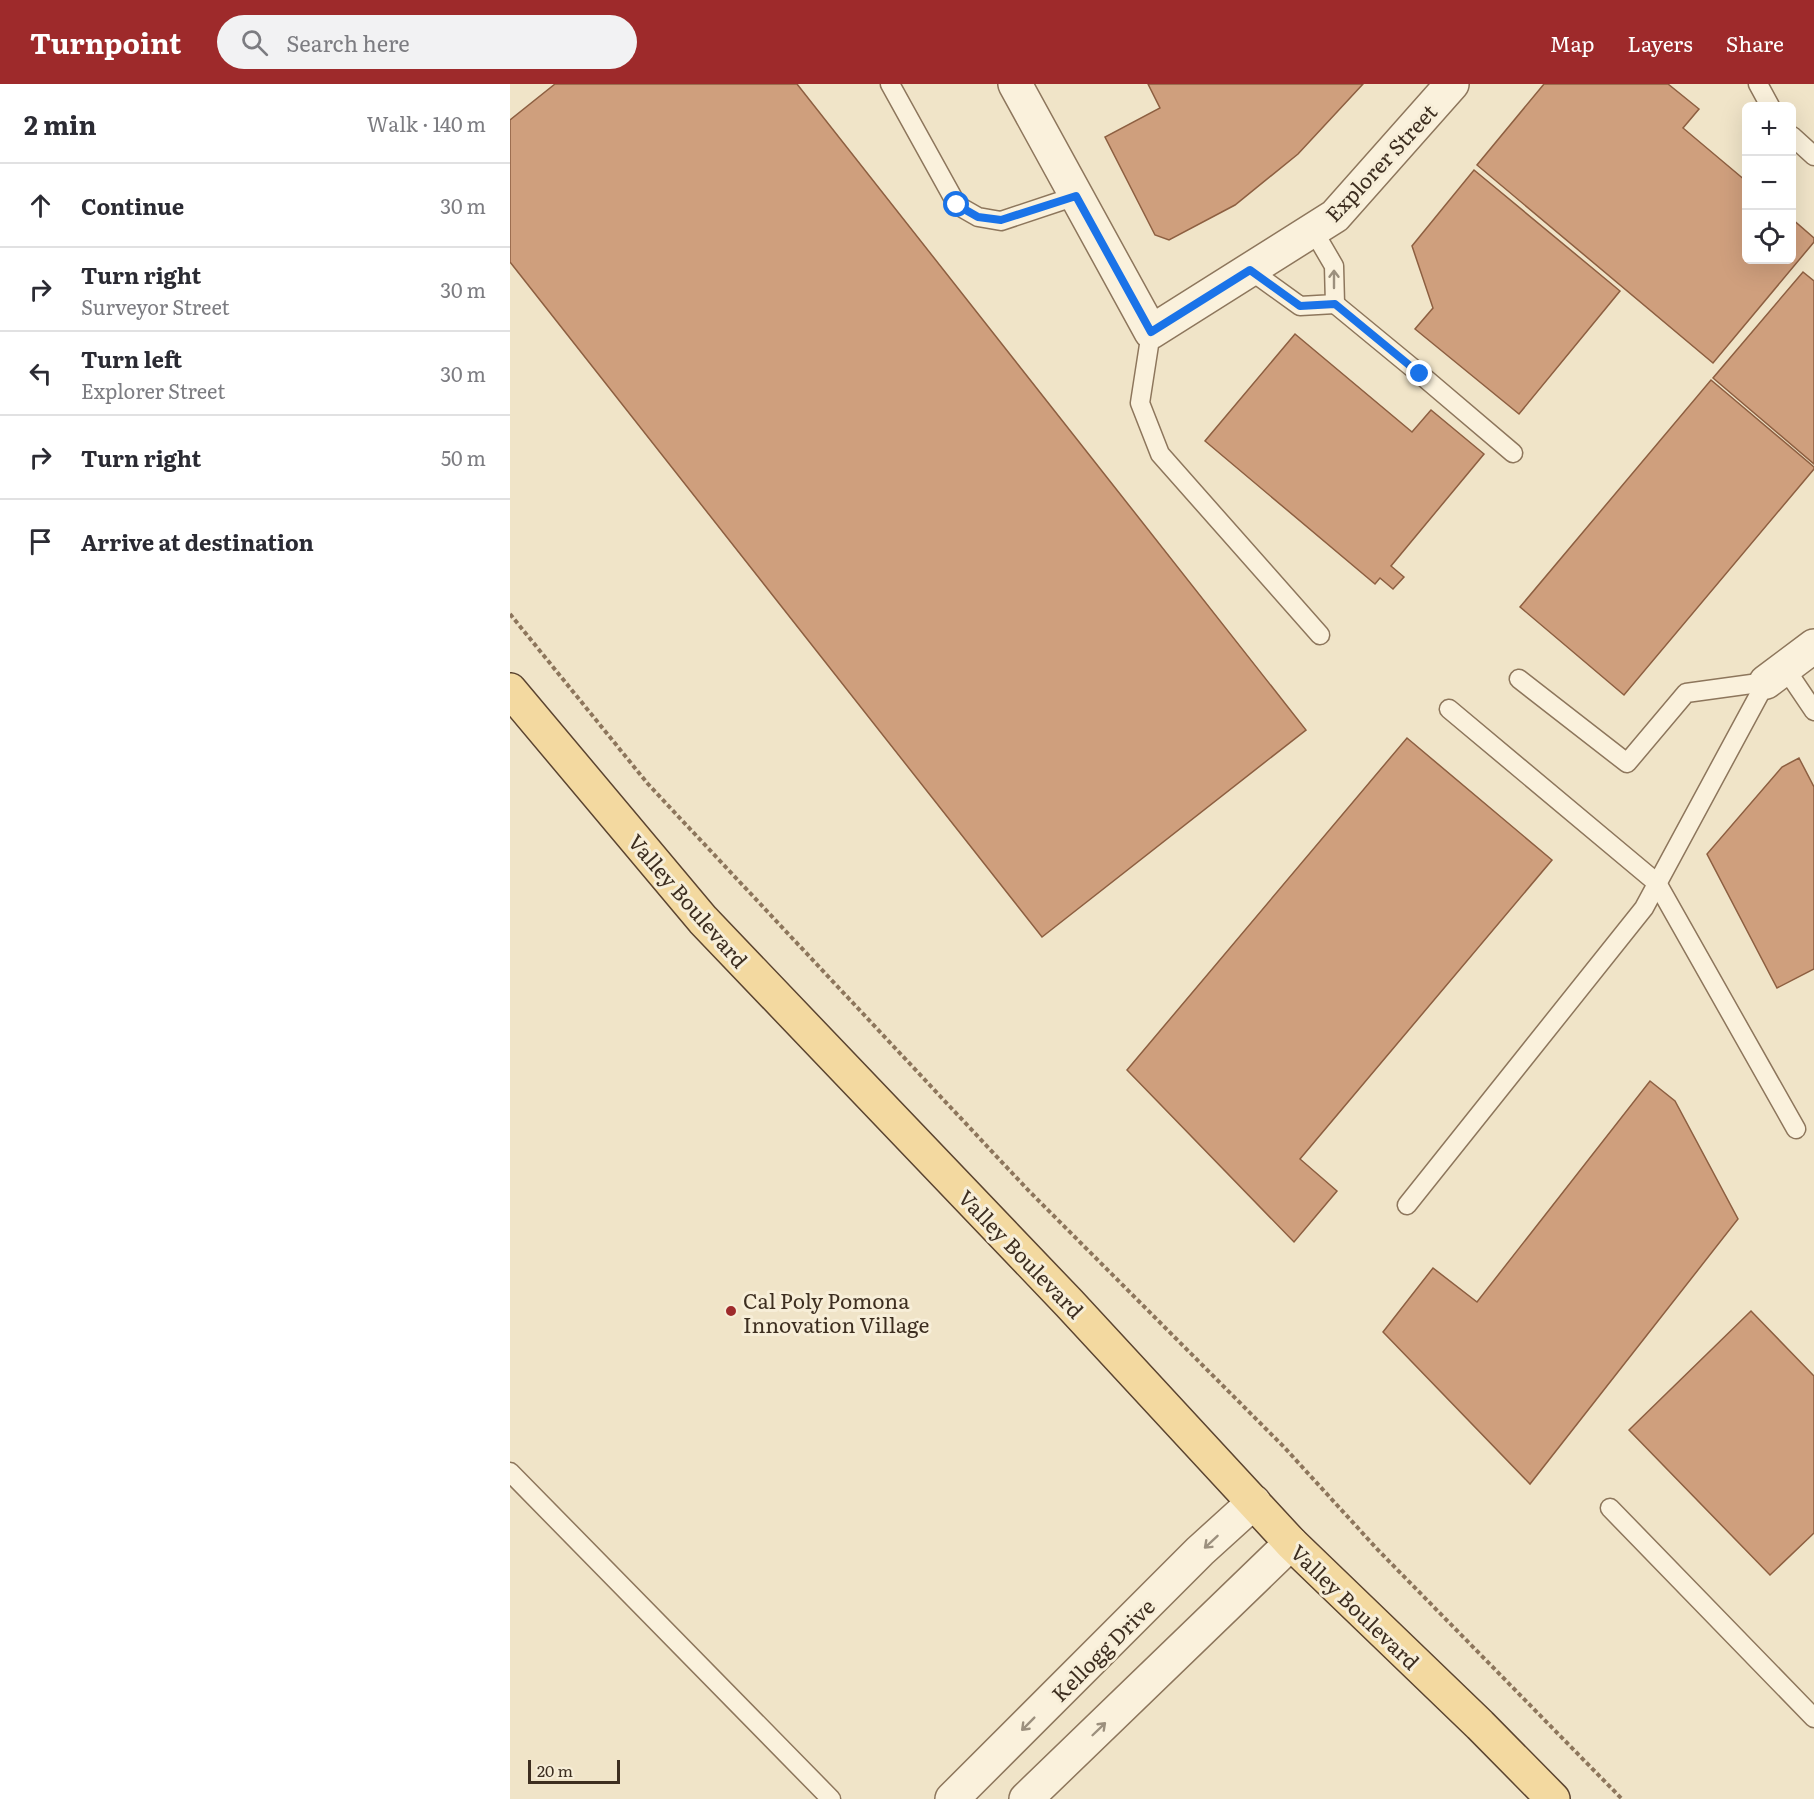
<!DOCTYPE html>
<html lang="en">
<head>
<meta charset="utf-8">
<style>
  :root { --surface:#fff; --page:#f2f2f3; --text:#2b2b33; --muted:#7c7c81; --line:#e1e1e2; --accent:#9e2a2b }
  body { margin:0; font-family:Literata,serif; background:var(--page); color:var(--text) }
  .controls { position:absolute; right:18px; top:18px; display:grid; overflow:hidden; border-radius:9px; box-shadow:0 6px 24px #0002 }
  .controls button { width:54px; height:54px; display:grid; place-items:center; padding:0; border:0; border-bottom:2px solid var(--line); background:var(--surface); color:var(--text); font:30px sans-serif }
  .scale { position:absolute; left:18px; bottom:15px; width:92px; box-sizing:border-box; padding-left:6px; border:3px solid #3d2e20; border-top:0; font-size:16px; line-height:21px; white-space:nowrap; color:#3d2e20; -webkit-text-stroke:4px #f7eed8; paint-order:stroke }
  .stop { position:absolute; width:18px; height:18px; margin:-14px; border:4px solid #1a73e8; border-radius:50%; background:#fff }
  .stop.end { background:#1a73e8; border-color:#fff; box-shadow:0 2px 6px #0008 }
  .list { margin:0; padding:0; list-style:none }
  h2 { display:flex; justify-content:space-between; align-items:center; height:78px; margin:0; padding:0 24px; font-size:26px }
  h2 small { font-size:20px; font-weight:400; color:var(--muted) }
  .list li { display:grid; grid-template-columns:39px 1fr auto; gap:18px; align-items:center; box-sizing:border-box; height:84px; padding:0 24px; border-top:2px solid var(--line) }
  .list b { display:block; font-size:22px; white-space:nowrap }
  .list p { margin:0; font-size:20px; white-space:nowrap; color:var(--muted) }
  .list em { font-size:20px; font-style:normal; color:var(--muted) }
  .icon { flex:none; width:33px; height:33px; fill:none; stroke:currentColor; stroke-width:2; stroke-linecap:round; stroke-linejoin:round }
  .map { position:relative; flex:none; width:1304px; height:1715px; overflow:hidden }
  header { display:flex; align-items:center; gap:36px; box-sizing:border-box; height:84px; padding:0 30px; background:var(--accent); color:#fff }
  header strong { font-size:28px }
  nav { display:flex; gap:33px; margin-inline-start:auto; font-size:21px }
  .search { width:420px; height:54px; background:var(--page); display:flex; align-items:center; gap:15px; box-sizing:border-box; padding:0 21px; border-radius:33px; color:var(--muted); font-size:22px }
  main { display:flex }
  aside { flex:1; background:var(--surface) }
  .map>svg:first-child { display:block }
  .building { fill:#cf9f7d; stroke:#8d5f41; stroke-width:1.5 }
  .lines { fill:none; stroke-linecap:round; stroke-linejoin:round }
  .service-casing { stroke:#8d765c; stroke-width:21 }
  .minor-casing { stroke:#8d765c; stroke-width:36 }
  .primary-casing { stroke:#5b4430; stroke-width:36 }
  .path { stroke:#8d765c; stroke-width:4; stroke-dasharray:4.5 3; stroke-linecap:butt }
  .service { stroke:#faf1dc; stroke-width:18 }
  .minor { stroke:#faf1dc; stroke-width:33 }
  .primary { stroke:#f3d9a0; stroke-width:33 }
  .oneway { stroke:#9c907e }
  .route { stroke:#1a73e8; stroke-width:8 }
  .poi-dot { fill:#9e2a2b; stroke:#f7eed8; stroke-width:2 }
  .labels { text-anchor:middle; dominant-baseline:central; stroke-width:6; stroke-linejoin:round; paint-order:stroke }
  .street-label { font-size:21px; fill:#3d2e20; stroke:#f7eed8 }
  .poi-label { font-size:21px; fill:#3d2e20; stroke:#f7eed8; text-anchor:start }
</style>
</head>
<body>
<header>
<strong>Turnpoint</strong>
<div class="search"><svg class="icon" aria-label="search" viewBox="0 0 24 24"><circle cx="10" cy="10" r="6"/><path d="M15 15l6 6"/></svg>Search here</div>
<nav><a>Map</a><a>Layers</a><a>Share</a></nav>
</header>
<main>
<aside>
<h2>2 min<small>Walk · 140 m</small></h2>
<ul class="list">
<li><svg class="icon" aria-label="ahead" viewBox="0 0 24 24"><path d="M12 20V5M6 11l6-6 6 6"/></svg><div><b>Continue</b></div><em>30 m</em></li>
<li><svg class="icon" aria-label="right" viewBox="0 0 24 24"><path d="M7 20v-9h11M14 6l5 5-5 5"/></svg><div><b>Turn right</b><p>Surveyor Street</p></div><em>30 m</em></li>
<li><svg class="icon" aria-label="left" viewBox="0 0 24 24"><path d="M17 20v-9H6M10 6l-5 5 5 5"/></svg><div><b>Turn left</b><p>Explorer Street</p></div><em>30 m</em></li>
<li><svg class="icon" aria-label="right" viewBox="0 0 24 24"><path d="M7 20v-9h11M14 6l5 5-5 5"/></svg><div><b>Turn right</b></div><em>50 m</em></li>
<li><svg class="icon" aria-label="arrive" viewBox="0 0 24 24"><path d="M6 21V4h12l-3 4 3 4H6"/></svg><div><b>Arrive at destination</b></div></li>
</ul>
</aside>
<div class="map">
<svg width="1304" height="1715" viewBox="0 0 1304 1715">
  <rect width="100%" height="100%" fill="#f0e4c8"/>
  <g class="building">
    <path d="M45 0H287L796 646 532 853 0 178V36Z"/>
    <path d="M638 0H853L788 70 725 121 659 156 645 151 595 53 650 24Z"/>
    <path d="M1034 0H1158L1189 25 1173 44 1236 97V176H1282V135L1304 154V158L1203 279 967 81Z"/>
    <path d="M964 86 1110 207 1009 330 905 245 923 224 902 162Z"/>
    <path d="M1293 188 1304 197V380L1203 294Z"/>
    <path d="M785 250 902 348 921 326 974 370 881 482 894 493 883 505 870 494 865 500 695 357Z"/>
    <path d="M1201 296 1304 383V385L1114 611 1010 523Z"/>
    <path d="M897 654 1042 776 790 1075 827 1107 784 1158 617 986Z"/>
    <path d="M1289 674 1304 703V885L1267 904 1197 770 1272 683Z"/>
    <path d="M1140 997 1165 1017 1228 1135 1020 1400 873 1248 923 1184 967 1218Z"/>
    <path d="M1241 1227 1304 1292V1449L1260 1491 1119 1346Z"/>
  </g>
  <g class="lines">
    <g class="service-casing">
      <g id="service">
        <path d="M380 0 447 121 468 133 491 137 566 112"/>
        <path d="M1248 0 1260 22"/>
        <path d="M1282 52 1304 72"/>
        <path d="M740 186 790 222 825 220 824 182 803 146"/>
        <path d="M825 220 910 290 1003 369"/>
        <path d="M641 248 630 319 650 370 810 551"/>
        <path d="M1275 584 1304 627"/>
        <path d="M1009 595 1117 679 1176 609 1256 598"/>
        <path d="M939 625 1147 799 1286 1045"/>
        <path d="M897 1121 1134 824 1256 598"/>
        <path d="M0 1388 321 1715"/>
        <path d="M1100 1424 1304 1634"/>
      </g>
    </g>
    <g class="minor-casing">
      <g id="minor">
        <path d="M505 0 641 248 825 132 942 0"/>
        <path d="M1256 598 1304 562"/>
        <path d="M442 1715 690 1467 744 1418"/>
        <path d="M516 1715 781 1459"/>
      </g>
    </g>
    <g class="primary-casing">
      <path id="primary" d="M0 606 193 836 559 1219 781 1459 970 1641 1043 1715"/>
    </g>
    <path class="path" d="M0 530 138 700 518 1106 774 1363 868 1466 1112 1715"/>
    <use href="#service" class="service"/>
    <use href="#minor" class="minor"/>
    <use href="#primary" class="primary"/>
  </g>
  <defs><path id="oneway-shaft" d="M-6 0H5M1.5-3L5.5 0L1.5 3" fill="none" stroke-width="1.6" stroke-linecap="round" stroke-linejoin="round" transform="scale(1.5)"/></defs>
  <g class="oneway">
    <use href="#oneway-shaft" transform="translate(824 195) rotate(-90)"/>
    <use href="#oneway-shaft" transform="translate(701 1458) rotate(137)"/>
    <use href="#oneway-shaft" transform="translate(518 1640) rotate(135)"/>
    <use href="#oneway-shaft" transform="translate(589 1645) rotate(-44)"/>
  </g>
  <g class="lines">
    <path class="route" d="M447 121 468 133 491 136 566 112 641 248 740 186 790 222 825 220 910 290"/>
  </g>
  <circle class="poi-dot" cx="221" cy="1227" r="6"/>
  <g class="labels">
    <g class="street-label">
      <text transform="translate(870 78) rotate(-47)">Explorer Street</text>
      <text transform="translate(179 816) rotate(49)">Valley Boulevard</text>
      <text transform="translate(512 1169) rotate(46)">Valley Boulevard</text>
      <text transform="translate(846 1522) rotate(44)">Valley Boulevard</text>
      <text transform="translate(592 1565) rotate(-45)">Kellogg Drive</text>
    </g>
    <g class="poi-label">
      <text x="233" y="1215">Cal Poly Pomona<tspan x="233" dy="24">Innovation Village</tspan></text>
    </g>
  </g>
</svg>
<div class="controls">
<button>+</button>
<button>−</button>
<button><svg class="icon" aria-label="locate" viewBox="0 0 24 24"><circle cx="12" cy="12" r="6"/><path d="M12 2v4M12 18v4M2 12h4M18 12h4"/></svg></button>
</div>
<div class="scale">20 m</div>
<div class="stop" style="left:447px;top:121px"></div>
<div class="stop end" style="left:910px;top:290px"></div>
</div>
</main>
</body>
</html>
